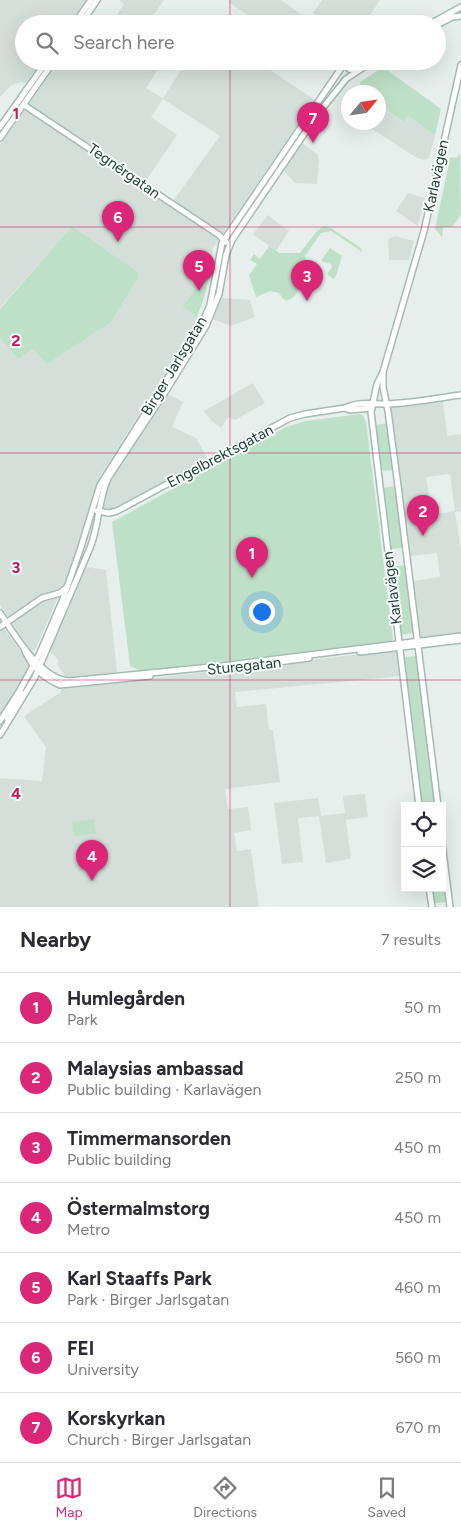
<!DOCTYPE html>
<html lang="en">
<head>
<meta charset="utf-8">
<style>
  :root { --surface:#fff; --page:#f7f7f7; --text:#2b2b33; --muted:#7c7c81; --line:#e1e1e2; --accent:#db2777 }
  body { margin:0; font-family:Figtree,sans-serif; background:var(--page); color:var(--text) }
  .controls { position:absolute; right:15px; bottom:15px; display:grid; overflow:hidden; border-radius:0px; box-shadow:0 5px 20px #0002 }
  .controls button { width:45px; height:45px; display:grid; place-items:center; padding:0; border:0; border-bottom:1px solid var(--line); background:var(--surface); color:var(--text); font:25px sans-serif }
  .compass { position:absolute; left:341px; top:85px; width:45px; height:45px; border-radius:50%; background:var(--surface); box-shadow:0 5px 20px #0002; rotate:61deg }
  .you { position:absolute; left:261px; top:611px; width:18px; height:18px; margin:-12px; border:4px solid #fff; border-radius:50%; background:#1a73e8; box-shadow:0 0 0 8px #1a73e833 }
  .badge { display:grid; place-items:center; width:32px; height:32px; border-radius:50%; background:var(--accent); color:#fff; font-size:16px; font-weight:700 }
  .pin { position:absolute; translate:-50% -41px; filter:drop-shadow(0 1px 2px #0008) }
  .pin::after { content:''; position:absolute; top:26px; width:18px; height:15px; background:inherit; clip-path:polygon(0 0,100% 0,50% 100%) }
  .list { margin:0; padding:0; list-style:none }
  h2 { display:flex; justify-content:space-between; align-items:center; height:65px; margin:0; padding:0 20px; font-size:21px }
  h2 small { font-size:16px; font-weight:400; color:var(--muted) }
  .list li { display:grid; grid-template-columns:32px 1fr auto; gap:15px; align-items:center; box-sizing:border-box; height:70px; padding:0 20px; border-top:1px solid var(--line) }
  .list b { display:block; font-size:19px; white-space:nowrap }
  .list p { margin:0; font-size:16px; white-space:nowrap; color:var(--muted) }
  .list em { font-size:16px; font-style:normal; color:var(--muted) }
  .icon { flex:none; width:28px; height:28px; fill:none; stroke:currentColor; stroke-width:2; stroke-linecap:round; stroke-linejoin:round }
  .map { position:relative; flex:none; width:461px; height:907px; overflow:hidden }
  .search { position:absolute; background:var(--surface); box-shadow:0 5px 20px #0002; left:15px; right:15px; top:15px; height:55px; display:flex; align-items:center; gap:12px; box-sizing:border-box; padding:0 18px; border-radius:28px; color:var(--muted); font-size:19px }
  .sheet { height:555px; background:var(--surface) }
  nav { display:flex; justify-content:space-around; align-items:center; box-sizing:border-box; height:70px; border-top:1px solid var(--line); background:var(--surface); font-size:14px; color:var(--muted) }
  nav a { display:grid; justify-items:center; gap:2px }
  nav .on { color:var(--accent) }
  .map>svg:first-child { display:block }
  .built { fill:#d4dfda; fill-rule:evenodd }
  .green { fill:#bfe0c8 }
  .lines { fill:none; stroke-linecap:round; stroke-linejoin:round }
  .secondary-casing { stroke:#a4bbb3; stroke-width:8 }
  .secondary { stroke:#fff; stroke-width:5 }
  .grid { fill:none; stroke:#c2185b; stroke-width:1; stroke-opacity:0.55 }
  .labels { text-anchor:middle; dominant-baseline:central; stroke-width:4; stroke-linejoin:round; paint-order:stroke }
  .street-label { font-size:15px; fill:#24423a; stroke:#f7fbf9 }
  .grid-label { font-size:16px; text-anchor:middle; font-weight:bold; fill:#c2185b; stroke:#f7fbf9; stroke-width:4; stroke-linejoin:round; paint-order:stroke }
</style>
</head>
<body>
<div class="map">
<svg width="461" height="907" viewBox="0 0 461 907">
  <rect width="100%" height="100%" fill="#e6efeb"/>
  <g class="built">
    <path d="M0 0H86L69 24H24V61H42L26 83 21 82 10 86 0 97Z"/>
    <path d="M119 0H164L152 17 161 24H111L124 4Z"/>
    <path d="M229 0H281L302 15 296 24H242L248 15 228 2Z"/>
    <path d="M322 0H380L364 24H329L313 13Z"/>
    <path d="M59 61H163L146 88 163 98 187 61H271L267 68 315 100 213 248 208 271 182 307 197 317V323L100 476 67 577 36 648 33 651 30 649 0 605V338L18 359 33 349 111 322 139 277 138 272 72 226 0 308V145ZM163 99 220 136 171 204 143 185 177 135 151 117Z"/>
    <path d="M379 105 403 122 408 116 435 135 429 158 424 160 415 157 363 123 378 122Z"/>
    <path d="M302 143 317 154 319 160 317 184 295 183 285 172V168Z"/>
    <path d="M408 193 425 198 418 226 396 211Z"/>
    <path d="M268 215 289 231 276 251 253 234Z"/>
    <path d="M395 236 414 241 409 260H389L388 239Z"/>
    <path d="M222 298 250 300 255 317 231 326 213 319Z"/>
    <path d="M253 383 265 403 235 420 228 417 221 428 211 420 204 411Z"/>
    <path d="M167 394 183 402 172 427 196 438 208 460 112 511 103 508 102 506 104 491 110 480Z"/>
    <path d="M443 401 447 436 461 434V511L455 512 461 550V632L422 637 420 635 413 581 440 577 437 553 410 556 391 409 393 407ZM450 474 455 511 432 515 426 477Z"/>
    <path d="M86 567 106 570 117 672 68 679 64 678 65 676 57 664 59 662 56 657 49 652Z"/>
    <path d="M0 623 29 662V666L0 717Z"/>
    <path d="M397 650 401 676 235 692 237 707 266 704 269 730H273L280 782 225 789 228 809 248 807 251 830 234 833 237 851 251 849 259 907H0V778L42 781 46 747 24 716 61 692V689Z"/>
    <path d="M365 794 368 817 346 820 351 859 326 863 319 816 298 818 303 862 282 864 274 803 318 798 321 816 345 813 343 796Z"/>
  </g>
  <g class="green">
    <path d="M383 67 441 109 435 135 408 116 404 122 379 105 378 92H373L359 83Z"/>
    <path d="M460 153 461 214 452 227H443L442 237 435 229 450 159 451 157 457 158Z"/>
    <path d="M72 226 138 272 139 277 111 322 47 364 33 349 18 359 0 338V309Z"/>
    <path d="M324 226 331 228 361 248 362 252 331 231 321 233 305 256 308 276 294 297 287 301 283 299 279 293 270 291 256 297 249 275 257 264 250 260 254 254 260 259 269 246 279 253H300L317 231Z"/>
    <path d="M330 248 342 256 336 276 333 279 327 274 332 267 331 264 321 261Z"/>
    <path d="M208 271C210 286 202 303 197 317L182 307Z"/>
    <path d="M360 414 363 416 366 422 393 640 390 642 141 671 130 666 112 522 286 427 306 421Z"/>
    <path d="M388 423 394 470 380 471 375 425Z"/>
    <path d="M395 486 403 548 390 549 383 488Z"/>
    <path d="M405 565 413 633 401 635 393 567Z"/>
    <path d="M417 656 435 806H422L404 657Z"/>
    <path d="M94 819 96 834 73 836 72 822Z"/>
    <path d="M442 866 447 902 434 903 432 888H442Z"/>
  </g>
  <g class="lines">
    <g class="secondary-casing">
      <g id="secondary">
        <path d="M74 24 91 0"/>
        <path d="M81 24 97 0"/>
        <path d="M430 24 461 7"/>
        <path d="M437 25 452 17 461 16"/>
        <path d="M347 61 349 69 357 71"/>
        <path d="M24 105 219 235 226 242"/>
        <path d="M0 127 47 61"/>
        <path d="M0 138 54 61"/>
        <path d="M383 373V387L388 411 398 486 438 806"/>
        <path d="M345 408 350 410 372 408"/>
        <path d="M97 511 109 513 117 511 290 418 305 414 345 408C358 401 373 404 387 404 412 403 437 398 461 395"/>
        <path d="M0 613C15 635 40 679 69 681L221 666 461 636"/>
        <path d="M0 627 42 598 60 593 66 588"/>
        <path d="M25 651C32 667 43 678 60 685L150 676"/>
        <path d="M360 652 461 640"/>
        <path d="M233 668 309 658"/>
        <path d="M7 718 21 693"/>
        <path d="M0 721 20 690 39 655 63 599 81 547 100 485 202 324 210 305 222 243 346 61"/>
        <path d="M0 735 35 677 90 548C99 526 98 501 108 478L169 386 206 326 219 294 226 255 232 240 317 115 346 79 373 61"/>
        <path d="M419 806 371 412 377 384 383 372 424 231 461 65"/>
        <path d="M442 843 450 907"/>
        <path d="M429 888 432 907"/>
      </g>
    </g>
    <use href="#secondary" class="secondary"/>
  </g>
  <path class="grid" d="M230 0V24M230 61V907M0 227H461M0 453H461M0 680H461"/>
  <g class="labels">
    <g class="street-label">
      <text transform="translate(124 171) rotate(35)">Tegnérgatan</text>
      <text transform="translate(436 176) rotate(-78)">Karlavägen</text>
      <text transform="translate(174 366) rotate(-59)">Birger Jarlsgatan</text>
      <text transform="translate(220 456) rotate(-28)">Engelbrektsgatan</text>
      <text transform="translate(392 588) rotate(-97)">Karlavägen</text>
      <text transform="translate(244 666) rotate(-6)">Sturegatan</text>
    </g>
  </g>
  <g class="grid-label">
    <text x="16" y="119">1</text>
    <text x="16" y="346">2</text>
    <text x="16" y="573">3</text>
    <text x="16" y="799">4</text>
  </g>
</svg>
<div class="controls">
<button><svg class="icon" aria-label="locate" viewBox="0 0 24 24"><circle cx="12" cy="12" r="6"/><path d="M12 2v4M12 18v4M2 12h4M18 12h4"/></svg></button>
<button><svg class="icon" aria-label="layers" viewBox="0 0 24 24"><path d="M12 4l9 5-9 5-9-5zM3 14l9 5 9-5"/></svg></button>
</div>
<svg class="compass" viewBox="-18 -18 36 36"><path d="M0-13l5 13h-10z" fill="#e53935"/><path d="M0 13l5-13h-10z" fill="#7c7c81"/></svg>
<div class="you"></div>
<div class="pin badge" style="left:252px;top:578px">1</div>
<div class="pin badge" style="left:423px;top:536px">2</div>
<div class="pin badge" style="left:307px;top:301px">3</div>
<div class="pin badge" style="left:92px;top:881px">4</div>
<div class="pin badge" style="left:199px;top:291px">5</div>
<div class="pin badge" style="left:118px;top:242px">6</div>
<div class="pin badge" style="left:313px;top:143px">7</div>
<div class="search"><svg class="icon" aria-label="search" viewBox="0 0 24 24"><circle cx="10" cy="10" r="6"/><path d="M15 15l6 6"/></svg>Search here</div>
</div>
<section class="sheet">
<h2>Nearby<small>7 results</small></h2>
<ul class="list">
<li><span class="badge">1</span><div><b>Humlegården</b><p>Park</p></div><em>50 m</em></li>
<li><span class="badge">2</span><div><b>Malaysias ambassad</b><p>Public building · Karlavägen</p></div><em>250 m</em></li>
<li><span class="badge">3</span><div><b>Timmermansorden</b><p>Public building</p></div><em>450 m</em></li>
<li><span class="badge">4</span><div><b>Östermalmstorg</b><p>Metro</p></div><em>450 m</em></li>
<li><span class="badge">5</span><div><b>Karl Staaffs Park</b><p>Park · Birger Jarlsgatan</p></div><em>460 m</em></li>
<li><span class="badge">6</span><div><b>FEI</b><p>University</p></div><em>560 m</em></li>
<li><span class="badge">7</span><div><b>Korskyrkan</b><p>Church · Birger Jarlsgatan</p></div><em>670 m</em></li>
</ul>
</section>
<nav>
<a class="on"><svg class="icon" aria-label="map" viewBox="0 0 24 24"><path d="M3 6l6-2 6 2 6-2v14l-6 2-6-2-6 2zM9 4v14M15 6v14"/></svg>Map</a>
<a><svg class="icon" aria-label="directions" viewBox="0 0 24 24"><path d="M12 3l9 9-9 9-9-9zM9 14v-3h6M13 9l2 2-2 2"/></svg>Directions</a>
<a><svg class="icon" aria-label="saved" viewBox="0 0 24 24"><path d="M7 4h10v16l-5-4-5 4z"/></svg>Saved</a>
</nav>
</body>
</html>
